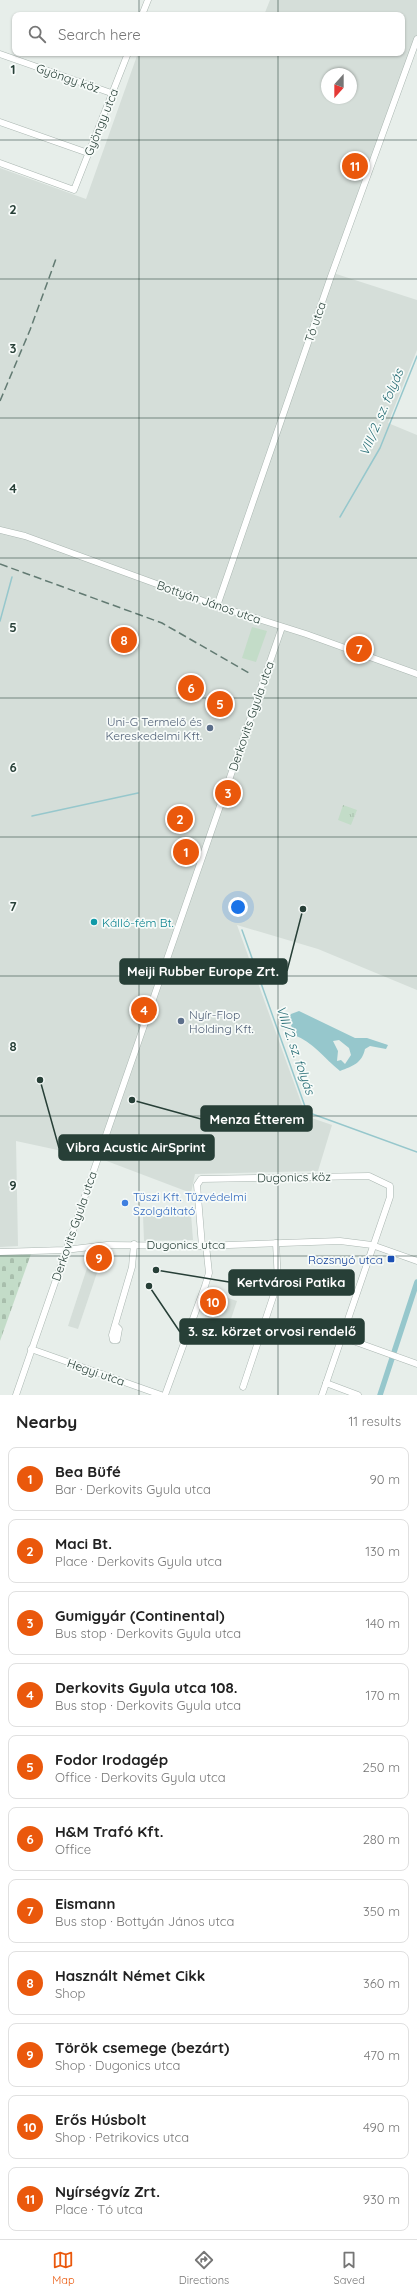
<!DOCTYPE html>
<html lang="en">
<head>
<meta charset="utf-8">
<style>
  :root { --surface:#fff; --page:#f2f2f2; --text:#222; --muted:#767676; --line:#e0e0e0; --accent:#ea580c }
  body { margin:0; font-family:Quicksand,sans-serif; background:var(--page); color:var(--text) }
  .compass { position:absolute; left:321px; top:68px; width:36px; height:36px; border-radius:50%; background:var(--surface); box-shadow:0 1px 3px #0004; rotate:201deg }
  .you { position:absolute; left:238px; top:907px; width:14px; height:14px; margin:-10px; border:3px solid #fff; border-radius:50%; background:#1a73e8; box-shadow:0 0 0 6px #1a73e833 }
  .badge { display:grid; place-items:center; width:26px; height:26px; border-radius:50%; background:var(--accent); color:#fff; font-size:13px; font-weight:700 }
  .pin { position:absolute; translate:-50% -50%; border:2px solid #fff; box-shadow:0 1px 4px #0006 }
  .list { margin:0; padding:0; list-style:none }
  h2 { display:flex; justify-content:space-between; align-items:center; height:52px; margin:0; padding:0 16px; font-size:17px }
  h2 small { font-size:13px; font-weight:400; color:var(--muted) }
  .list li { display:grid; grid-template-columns:26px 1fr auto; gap:12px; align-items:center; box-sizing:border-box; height:64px; margin:0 8px 8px; padding:0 8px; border:1px solid var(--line); border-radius:8px }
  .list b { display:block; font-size:15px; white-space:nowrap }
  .list p { margin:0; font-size:13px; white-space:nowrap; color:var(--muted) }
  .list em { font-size:13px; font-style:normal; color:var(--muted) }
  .icon { flex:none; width:22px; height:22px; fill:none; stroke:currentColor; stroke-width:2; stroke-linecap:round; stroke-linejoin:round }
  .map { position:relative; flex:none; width:417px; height:1395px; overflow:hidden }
  .search { position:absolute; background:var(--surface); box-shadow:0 1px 3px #0004; left:12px; right:12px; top:12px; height:44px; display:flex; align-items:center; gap:10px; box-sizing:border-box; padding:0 14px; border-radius:8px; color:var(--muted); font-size:15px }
  .sheet { height:844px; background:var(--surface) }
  nav { display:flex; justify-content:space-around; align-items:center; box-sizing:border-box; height:56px; border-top:1px solid var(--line); background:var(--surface); font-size:11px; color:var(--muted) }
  nav a { display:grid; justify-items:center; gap:2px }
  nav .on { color:var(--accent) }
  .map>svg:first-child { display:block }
  .built { fill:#d5ded9; fill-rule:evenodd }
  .grass { fill:url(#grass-tufts) }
  .cemetery { fill:url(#cemetery-stones) }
  .pitch { fill:#c3dcc8 }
  .water { fill:#96c7cc; fill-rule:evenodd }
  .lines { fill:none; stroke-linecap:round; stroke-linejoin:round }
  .stream { stroke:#96c7cc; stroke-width:1.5 }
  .canal { stroke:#96c7cc; stroke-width:5.5 }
  .minor-casing { stroke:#aab6b1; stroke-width:7 }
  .minor { stroke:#fff; stroke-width:6 }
  .rail { stroke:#627a72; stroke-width:1.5; stroke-dasharray:8 4; stroke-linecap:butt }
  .grid { fill:none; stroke:#273f37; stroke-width:1; stroke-opacity:0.55 }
  .service-dot { fill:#5c6f8a; stroke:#f7fbf9; stroke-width:1.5 }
  .culture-dot { fill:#0f9aa8; stroke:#f7fbf9; stroke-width:1.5 }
  .shop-dot { fill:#3f7fe0; stroke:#f7fbf9; stroke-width:1.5 }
  .transit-dot { fill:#1a4fb4; stroke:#f7fbf9; stroke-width:1.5 }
  .labels { text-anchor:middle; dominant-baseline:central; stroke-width:3.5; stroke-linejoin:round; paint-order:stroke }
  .street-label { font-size:12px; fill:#273f37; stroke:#f7fbf9 }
  .service-label { font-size:12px; fill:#4e5e75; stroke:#f7fbf9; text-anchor:end }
  .culture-label { font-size:12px; fill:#0d838f; stroke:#f7fbf9; text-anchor:start }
  .shop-label { font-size:12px; fill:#366cbe; stroke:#f7fbf9; text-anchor:start }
  .transit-label { font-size:12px; fill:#164399; stroke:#f7fbf9; text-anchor:end }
  .water-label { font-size:13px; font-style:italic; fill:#276d75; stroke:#f7fbf9 }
  .grid-label { font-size:13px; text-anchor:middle; font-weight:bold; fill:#273f37; stroke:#f7fbf9; stroke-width:3.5; stroke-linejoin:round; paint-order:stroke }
  .leader { fill:none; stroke:#273f37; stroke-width:1.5 }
  .callout-dot { fill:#273f37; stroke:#f7fbf9; stroke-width:1.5 }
  .callout { fill:#273f37; stroke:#273f37; stroke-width:1.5 }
  .callout-label { font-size:13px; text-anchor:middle; font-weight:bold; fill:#fff }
</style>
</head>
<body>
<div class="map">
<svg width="417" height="1395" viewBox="0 0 417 1395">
  <defs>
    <pattern id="grass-tufts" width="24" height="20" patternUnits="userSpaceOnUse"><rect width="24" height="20" fill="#c3dcc8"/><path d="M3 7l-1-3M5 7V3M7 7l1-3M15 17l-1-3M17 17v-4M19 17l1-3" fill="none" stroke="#a8beac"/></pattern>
    <pattern id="cemetery-stones" width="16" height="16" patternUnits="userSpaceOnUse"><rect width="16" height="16" fill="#c3dcc8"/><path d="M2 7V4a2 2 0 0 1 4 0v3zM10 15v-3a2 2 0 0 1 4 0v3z" fill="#a8beac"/></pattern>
  </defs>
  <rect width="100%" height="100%" fill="#e7eeea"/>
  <g class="built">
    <path d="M270 0H417V40L330 272 417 300V350L388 423 417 435V990L318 949 237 925 306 1116 332 1125 318 1171 195 1174 191 1193 104 1160 16 1141 18 1246 0 1247V168L86 199 138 53H402V15H264ZM327 74H351V98H327Z"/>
    <path d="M191 1214 193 1240 144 1241 143 1215Z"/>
    <path d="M89 1262 100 1264 78 1329 68 1326Z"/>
    <path d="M213 1293 237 1301 229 1325 205 1316Z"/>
  </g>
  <path class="grass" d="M343 805 357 810 351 825 338 820Z"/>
  <path class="cemetery" d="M0 1254H31L0 1341Z"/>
  <path class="pitch" d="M252 627 267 631 256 662 242 658Z"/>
  <path class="water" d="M299 1011 355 1038H367L388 1045 386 1049 370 1046 365 1049C362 1063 353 1066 340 1071 324 1058 313 1042 294 1035L289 1018 291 1014ZM339 1040 349 1048 351 1055 345 1064 341 1060 337 1061 338 1051 333 1041Z"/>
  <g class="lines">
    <g class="stream">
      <path d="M340 517 380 448 417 356"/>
      <path d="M0 621 12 577"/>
      <path d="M32 816 138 793"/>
      <path d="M242 930 307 1112 417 1152"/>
    </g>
    <path class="canal" d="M380 1395 417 1282"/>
    <g class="minor-casing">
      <g id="minor">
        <path d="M142 15 148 0"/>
        <path d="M0 54 114 94"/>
        <path d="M0 122 88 153"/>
        <path d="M0 163 74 190 128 53"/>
        <path d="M0 530 25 536 217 606 306 634 417 674"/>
        <path d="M217 606 330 279 417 39"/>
        <path d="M202 1246 197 1185 201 1179 369 1176 390 1186V1197L322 1395"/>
        <path d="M0 1252 65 1250 107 1245 202 1246 340 1241 372 1245 417 1261"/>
        <path d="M115 1325 119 1329 117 1340H113L112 1335 132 1267 134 1244"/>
        <path d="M342 1337 417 1364"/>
        <path d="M31 1349 161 1395"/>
        <path d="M326 1383 358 1395"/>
        <path d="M243 1387 278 1282 276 1243"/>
        <path d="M16 1395 282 627"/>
        <path d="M165 1395 205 1286 209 1273 206 1245"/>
      </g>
    </g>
    <use href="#minor" class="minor"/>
    <g class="rail">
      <path d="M0 401 30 330 57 256"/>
      <path d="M0 564 162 623 249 673"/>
    </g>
  </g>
  <path class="grid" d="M139 0V15M278 0V15M139 53V1395M278 53V1395M0 140H417M0 279H417M0 418H417M0 558H417M0 698H417M0 837H417M0 976H417M0 1116H417M0 1256H417"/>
  <g class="service-dot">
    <circle cx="210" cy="728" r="4"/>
    <circle cx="181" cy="1021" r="4"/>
  </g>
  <circle class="culture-dot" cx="94" cy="922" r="4"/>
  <circle class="shop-dot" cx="125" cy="1203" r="4"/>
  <rect class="transit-dot" x="387" y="1255" width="8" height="8" rx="2"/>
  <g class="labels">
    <g class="street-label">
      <text transform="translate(68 78) rotate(19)">Gyöngy köz</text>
      <text transform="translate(101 122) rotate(-68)">Gyöngy utca</text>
      <text transform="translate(315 322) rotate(-71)">Tó utca</text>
      <text transform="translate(209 602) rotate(19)">Bottyán János utca</text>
      <text transform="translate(251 716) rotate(-71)">Derkovits Gyula utca</text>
      <text transform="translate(294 1177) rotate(-1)">Dugonics köz</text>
      <text transform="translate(74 1226) rotate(-71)">Derkovits Gyula utca</text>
      <text x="186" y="1244">Dugonics utca</text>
      <text transform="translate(96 1372) rotate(19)">Hegyi utca</text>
    </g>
    <g class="service-label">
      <text x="202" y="721">Uni-G Termelő és<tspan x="202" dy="14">Kereskedelmi Kft.</tspan></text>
      <text x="189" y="1014" text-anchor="start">Nyír-Flop<tspan x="189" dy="14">Holding Kft.</tspan></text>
    </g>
    <g class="culture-label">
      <text x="102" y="922">Kálló-fém Bt.</text>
    </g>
    <g class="shop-label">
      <text x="133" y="1196">Tüszi Kft. Tűzvédelmi<tspan x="133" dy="14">Szolgáltató</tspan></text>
    </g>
    <g class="transit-label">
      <text x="383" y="1259">Rozsnyó utca</text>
    </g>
    <g class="water-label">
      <text transform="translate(381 412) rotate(-67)">VIII/2. sz. folyás</text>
      <text transform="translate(296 1050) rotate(71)">VIII/2. sz. folyás</text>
    </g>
  </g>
  <g class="grid-label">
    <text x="13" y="74">1</text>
    <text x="13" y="214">2</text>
    <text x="13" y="353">3</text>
    <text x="13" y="493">4</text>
    <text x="13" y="632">5</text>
    <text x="13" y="772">6</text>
    <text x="13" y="911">7</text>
    <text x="13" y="1051">8</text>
    <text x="13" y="1190">9</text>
  </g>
  <path class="leader" d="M303 909L287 971M132 1100L201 1119M40 1080L59 1148M156 1270L229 1282M149 1286L180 1332"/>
  <g class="callout-dot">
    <circle cx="303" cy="909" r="4"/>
    <circle cx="132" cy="1100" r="4"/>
    <circle cx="40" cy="1080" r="4"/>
    <circle cx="156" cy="1270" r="4"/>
    <circle cx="149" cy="1286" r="4"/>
  </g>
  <g class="callout">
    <rect x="120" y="959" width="167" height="25" rx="4"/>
    <rect x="201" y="1106" width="111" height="25" rx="4"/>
    <rect x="59" y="1135" width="155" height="25" rx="4"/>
    <rect x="229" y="1270" width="125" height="25" rx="4"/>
    <rect x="180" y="1319" width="184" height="25" rx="4"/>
  </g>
  <g class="callout-label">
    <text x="203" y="976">Meiji Rubber Europe Zrt.</text>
    <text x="257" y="1124">Menza Étterem</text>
    <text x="136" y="1152">Vibra Acustic AirSprint</text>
    <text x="291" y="1287">Kertvárosi Patika</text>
    <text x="272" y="1336">3. sz. körzet orvosi rendelő</text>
  </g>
</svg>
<svg class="compass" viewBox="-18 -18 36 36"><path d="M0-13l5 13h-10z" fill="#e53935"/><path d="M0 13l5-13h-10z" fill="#767676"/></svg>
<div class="you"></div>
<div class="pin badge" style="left:186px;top:852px">1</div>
<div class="pin badge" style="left:180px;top:819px">2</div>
<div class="pin badge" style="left:228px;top:793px">3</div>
<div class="pin badge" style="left:144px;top:1010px">4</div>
<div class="pin badge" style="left:220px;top:704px">5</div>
<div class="pin badge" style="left:191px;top:688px">6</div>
<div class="pin badge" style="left:359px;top:649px">7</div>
<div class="pin badge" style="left:124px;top:640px">8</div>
<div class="pin badge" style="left:99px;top:1258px">9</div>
<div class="pin badge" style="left:213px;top:1302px">10</div>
<div class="pin badge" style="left:355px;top:166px">11</div>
<div class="search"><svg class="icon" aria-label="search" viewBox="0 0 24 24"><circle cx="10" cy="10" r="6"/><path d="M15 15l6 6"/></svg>Search here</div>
</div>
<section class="sheet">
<h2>Nearby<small>11 results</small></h2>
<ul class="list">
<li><span class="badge">1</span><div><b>Bea Büfé</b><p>Bar · Derkovits Gyula utca</p></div><em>90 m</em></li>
<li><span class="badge">2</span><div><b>Maci Bt.</b><p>Place · Derkovits Gyula utca</p></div><em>130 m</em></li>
<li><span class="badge">3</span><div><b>Gumigyár (Continental)</b><p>Bus stop · Derkovits Gyula utca</p></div><em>140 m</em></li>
<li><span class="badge">4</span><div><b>Derkovits Gyula utca 108.</b><p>Bus stop · Derkovits Gyula utca</p></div><em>170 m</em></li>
<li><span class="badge">5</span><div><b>Fodor Irodagép</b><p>Office · Derkovits Gyula utca</p></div><em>250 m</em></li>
<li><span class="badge">6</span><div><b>H&amp;M Trafó Kft.</b><p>Office</p></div><em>280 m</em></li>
<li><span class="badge">7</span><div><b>Eismann</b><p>Bus stop · Bottyán János utca</p></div><em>350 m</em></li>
<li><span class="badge">8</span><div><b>Használt Német Cikk</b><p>Shop</p></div><em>360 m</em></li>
<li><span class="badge">9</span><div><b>Török csemege (bezárt)</b><p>Shop · Dugonics utca</p></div><em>470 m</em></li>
<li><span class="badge">10</span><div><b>Erős Húsbolt</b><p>Shop · Petrikovics utca</p></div><em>490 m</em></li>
<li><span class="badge">11</span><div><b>Nyírségvíz Zrt.</b><p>Place · Tó utca</p></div><em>930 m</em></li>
</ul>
</section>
<nav>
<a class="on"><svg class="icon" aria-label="map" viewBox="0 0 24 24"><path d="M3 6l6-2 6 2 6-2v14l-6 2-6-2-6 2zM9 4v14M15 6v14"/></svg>Map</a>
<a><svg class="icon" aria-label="directions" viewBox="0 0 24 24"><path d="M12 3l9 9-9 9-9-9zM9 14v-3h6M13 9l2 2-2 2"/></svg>Directions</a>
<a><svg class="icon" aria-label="saved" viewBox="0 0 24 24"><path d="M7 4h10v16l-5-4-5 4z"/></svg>Saved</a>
</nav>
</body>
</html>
